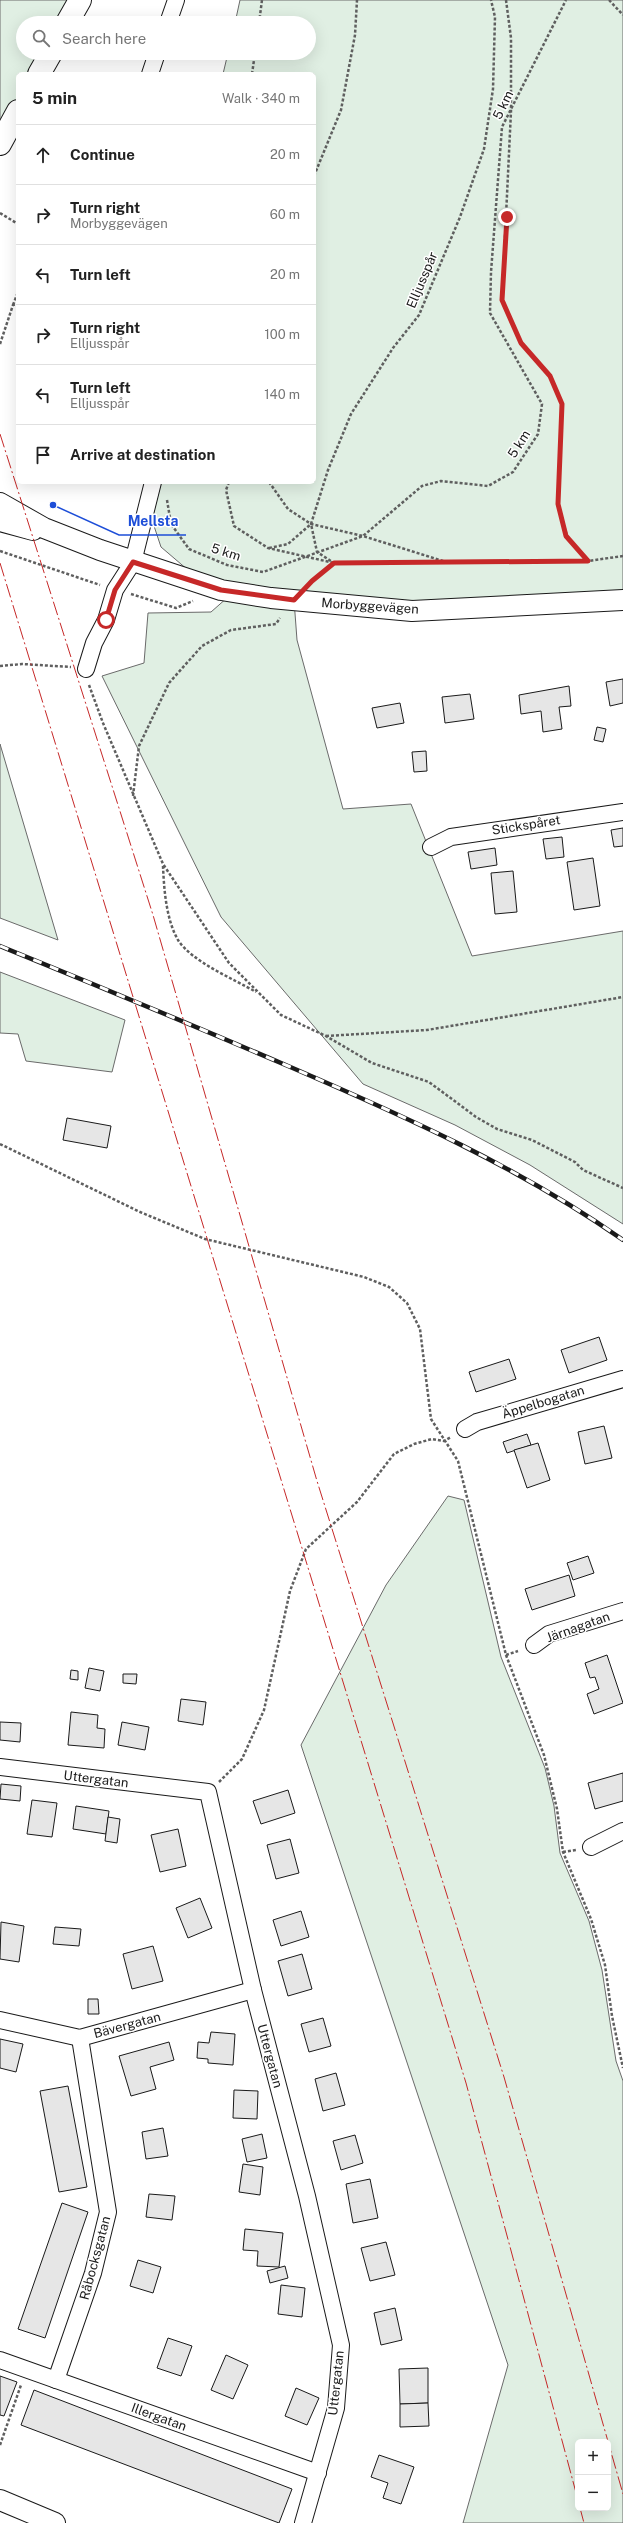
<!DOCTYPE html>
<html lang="en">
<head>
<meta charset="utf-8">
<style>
  :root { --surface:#fff; --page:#f2f2f2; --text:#222; --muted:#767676; --line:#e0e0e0 }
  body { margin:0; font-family:"Public Sans",sans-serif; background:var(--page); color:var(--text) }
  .controls { position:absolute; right:12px; bottom:12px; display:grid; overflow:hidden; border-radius:6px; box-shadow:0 4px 16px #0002 }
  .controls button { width:36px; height:36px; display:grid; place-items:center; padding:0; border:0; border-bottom:1px solid var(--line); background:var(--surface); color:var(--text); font:20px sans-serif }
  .stop { position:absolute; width:12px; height:12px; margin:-9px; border:3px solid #c62828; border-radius:50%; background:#fff }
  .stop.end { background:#c62828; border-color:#fff; box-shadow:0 1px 4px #0008 }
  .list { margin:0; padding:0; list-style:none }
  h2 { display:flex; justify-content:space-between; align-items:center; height:52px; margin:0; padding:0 16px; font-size:17px }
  h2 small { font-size:13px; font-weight:400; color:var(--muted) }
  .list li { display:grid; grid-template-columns:26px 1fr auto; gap:12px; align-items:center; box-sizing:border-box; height:60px; padding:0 16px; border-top:1px solid var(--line) }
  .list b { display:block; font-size:15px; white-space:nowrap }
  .list p { margin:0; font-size:13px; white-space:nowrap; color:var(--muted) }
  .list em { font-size:13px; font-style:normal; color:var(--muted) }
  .icon { flex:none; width:22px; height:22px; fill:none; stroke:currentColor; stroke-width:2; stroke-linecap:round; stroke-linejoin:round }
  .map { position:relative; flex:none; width:623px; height:2523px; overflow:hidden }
  .search { position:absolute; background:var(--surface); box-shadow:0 4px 16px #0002; left:16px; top:16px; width:300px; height:44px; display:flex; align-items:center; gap:10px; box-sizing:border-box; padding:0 14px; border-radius:22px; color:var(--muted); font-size:15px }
  .panel { position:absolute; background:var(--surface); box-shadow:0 4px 16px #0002; left:16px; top:72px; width:300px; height:412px; border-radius:6px }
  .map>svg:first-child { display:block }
  .green { fill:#e0efe3; stroke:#6a6a6a; fill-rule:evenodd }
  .building { fill:#e6e6e6; stroke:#1a1a1a }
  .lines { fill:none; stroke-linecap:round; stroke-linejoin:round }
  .minor-casing { stroke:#1a1a1a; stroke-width:18 }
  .tertiary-casing { stroke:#1a1a1a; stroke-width:22 }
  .trunk-casing { stroke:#1a1a1a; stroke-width:24 }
  .path { stroke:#5f5f5f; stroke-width:2.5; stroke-dasharray:3 2; stroke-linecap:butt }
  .minor { stroke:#fff; stroke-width:16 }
  .tertiary { stroke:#fff; stroke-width:20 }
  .trunk { stroke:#fff; stroke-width:22 }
  .rail-casing { stroke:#1a1a1a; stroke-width:4.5 }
  .rail { stroke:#fff; stroke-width:3; stroke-dasharray:9; stroke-linecap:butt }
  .power { stroke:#c62828; stroke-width:1; stroke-dasharray:14 3 2 3; stroke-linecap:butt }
  .route { stroke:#c62828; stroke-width:5 }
  .labels { text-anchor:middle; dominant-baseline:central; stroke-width:3; stroke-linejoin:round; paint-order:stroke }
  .street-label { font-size:13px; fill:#1a1a1a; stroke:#fff }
  .leader { fill:none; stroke:#1d4ed8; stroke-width:1.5 }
  .callout-dot { fill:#1d4ed8; stroke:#fff; stroke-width:1.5 }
  .callout-label { font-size:14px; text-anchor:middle; font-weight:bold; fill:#1d4ed8; stroke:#fff; stroke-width:3; stroke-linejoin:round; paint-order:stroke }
</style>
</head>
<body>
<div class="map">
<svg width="623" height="2523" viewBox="0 0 623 2523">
  <rect width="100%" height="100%" fill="#fff"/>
  <g class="green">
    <path d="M0 0H73L61 23H23V53H44L32 74H18V100L0 126Z"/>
    <path d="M240 0H623V600L412 611 294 600 297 640 343 809 411 804 472 956 623 931V1224L530 1165 455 1125 363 1084 221 917 102 676 144 663 148 613 211 612 228 597 202 582 161 547 152 520 158 482H314V74H223L228 53H309V23H235Z"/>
    <path d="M0 744 58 940 0 918Z"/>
    <path d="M0 972 125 1020 112 1072 26 1061 18 1034 0 1033Z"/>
    <path d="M448 1496 464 1500 501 1657 545 1768 554 1806 560 1853 589 1921 602 1970 616 2061 623 2081V2523H463L508 2365 301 1745 386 1585ZM578 2442H608V2508H578Z"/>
  </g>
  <g class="building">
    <path d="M623 679V703L610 706 606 682Z"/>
    <path d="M569 686 571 706 559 707 562 729 543 732 541 711 521 714 519 695Z"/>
    <path d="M470 694 474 719 445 723 442 697Z"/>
    <path d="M400 703 404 723 377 728 372 708Z"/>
    <path d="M597 727 606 729 603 742 594 740Z"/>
    <path d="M426 751 427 771 414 772 412 752Z"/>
    <path d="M623 828V846L614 847 611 830Z"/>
    <path d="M562 837 564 857 546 859 543 839Z"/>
    <path d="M495 848 497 865 471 869 468 852Z"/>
    <path d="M593 858 600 906 574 910 567 862Z"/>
    <path d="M513 871 517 912 495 914 491 873Z"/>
    <path d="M67 1118 111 1126 107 1148 63 1140Z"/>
    <path d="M599 1337 607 1360 569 1373 561 1350Z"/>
    <path d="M509 1359 516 1379 476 1392 469 1372Z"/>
    <path d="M604 1426 612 1458 585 1464 578 1432Z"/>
    <path d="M527 1434 531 1445 507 1453 503 1442Z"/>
    <path d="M538 1443 550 1480 527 1488 514 1450Z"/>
    <path d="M588 1556 594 1573 573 1580 567 1563Z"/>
    <path d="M569 1575 575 1596 532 1610 525 1589Z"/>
    <path d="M607 1655 623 1703 594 1714 587 1694 599 1689 595 1677 590 1678 585 1663Z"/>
    <path d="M89 1668 104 1671 100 1691 85 1688Z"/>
    <path d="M71 1670 78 1671V1680L70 1679Z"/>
    <path d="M123 1674H137L136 1684 123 1683Z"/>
    <path d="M181 1699 206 1702 203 1725 178 1721Z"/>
    <path d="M71 1712 98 1715 97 1728 105 1729 104 1748 68 1745Z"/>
    <path d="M0 1722 21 1723 20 1742 0 1740Z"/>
    <path d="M122 1722 149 1727 145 1750 118 1745Z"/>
    <path d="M623 1773V1801L595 1809 588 1783Z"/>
    <path d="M1 1784 21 1786 20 1801 0 1799Z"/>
    <path d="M288 1790 295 1813 261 1824 253 1801Z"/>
    <path d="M32 1800 57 1803 52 1837 27 1834Z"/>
    <path d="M76 1806 109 1811 106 1834 73 1829Z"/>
    <path d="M108 1817 120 1819 117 1843 105 1841Z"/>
    <path d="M178 1829 186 1866 160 1872 151 1835Z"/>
    <path d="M290 1839 299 1873 276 1879 267 1845Z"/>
    <path d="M200 1898 212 1928 188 1938 176 1908Z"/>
    <path d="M301 1911 309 1937 281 1946 273 1920Z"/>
    <path d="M1 1922 24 1926 19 1962 0 1959Z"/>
    <path d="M55 1927 81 1929 79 1946 53 1944Z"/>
    <path d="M153 1946 163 1981 132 1989 123 1954Z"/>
    <path d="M302 1954 312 1989 288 1996 278 1961Z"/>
    <path d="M88 1999H98L99 2014H88Z"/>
    <path d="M323 2018 331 2046 309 2052 301 2024Z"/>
    <path d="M211 2032 235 2034 233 2065 208 2063V2059L197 2058 198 2042 209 2043Z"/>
    <path d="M0 2039 23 2044 16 2072 0 2068Z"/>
    <path d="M169 2042 174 2060 150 2067 156 2089 131 2096 119 2056Z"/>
    <path d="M336 2073 345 2105 323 2111 315 2079Z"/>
    <path d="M68 2086 87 2187 59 2192 40 2091Z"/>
    <path d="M234 2090 258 2091 257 2119 233 2118Z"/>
    <path d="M163 2128 168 2156 146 2159 142 2132Z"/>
    <path d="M262 2134 267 2158 247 2162 242 2139Z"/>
    <path d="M355 2135 363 2163 341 2170 333 2141Z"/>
    <path d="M243 2164 263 2167 260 2195 239 2192Z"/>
    <path d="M370 2179 378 2218 353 2223 346 2184Z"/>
    <path d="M149 2194 175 2196 172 2220 146 2217Z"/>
    <path d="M62 2203 88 2212 45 2338 18 2329Z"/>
    <path d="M245 2229 283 2233 279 2267 257 2266 258 2251 243 2250Z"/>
    <path d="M386 2242 395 2275 370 2281 361 2248Z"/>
    <path d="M138 2260 161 2267 153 2293 130 2286Z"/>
    <path d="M285 2266 288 2278 270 2283 267 2271Z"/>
    <path d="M281 2285 305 2288 302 2317 278 2314Z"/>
    <path d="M395 2308 402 2340 381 2345 374 2313Z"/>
    <path d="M168 2338 192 2346 181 2376 157 2368Z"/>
    <path d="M226 2355 248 2365 233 2399 211 2390Z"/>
    <path d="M428 2368V2403L400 2404 399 2369Z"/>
    <path d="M0 2376 17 2382 4 2416 0 2415Z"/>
    <path d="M296 2388 319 2398 307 2425 285 2416Z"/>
    <path d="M34 2390 292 2489 279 2523 21 2425Z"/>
    <path d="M428 2403 429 2426 400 2427V2404Z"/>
    <path d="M379 2455 414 2467 401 2504 383 2498 388 2483 371 2477Z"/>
  </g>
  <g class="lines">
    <g class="minor-casing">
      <g id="minor">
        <path d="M168 23 176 0"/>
        <path d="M150 74 157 53"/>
        <path d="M86 669 94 643 106 620 115 590 133 562 153 482"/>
        <path d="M431 847 451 837 623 812"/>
        <path d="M465 1429 477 1422 623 1379"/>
        <path d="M534 1645 549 1634 623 1611"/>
        <path d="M0 1767 208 1792 253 1990 307 2196 341 2345 336 2408 303 2523"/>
        <path d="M591 1847 623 1831"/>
        <path d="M0 2020 80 2038 253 1990"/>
        <path d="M0 2360 318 2473"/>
        <path d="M56 2380 93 2273 108 2212 80 2038"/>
      </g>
    </g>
    <g class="tertiary-casing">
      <g id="tertiary">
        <path d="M0 503 44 528 100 550 221 590 271 598 412 611 623 600"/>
        <path d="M0 521 33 530"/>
        <path d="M0 2500 55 2523"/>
      </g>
    </g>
    <g class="trunk-casing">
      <g id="trunk">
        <path d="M67 23 80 0"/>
        <path d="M39 74 51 53"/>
        <path d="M0 144 18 111"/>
      </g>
    </g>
    <g class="path">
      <path d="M506 0 511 38V111L502 300 521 343 550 376 562 404 558 504 567 536 588 561"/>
      <path d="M609 0 623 15"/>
      <path d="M259 23 262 0"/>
      <path d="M252 74 255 53"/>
      <path d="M314 176 341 110 355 35 357 0"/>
      <path d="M0 213 18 224"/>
      <path d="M13 305 18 292"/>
      <path d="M0 344 13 305 18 304"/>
      <path d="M229 482 226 490 234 526 268 548 334 563 588 561 623 556"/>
      <path d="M269 482 288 509 311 524 363 536 443 561"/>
      <path d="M167 500 171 524 189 549 227 565 263 572 363 536 422 486 441 481 488 486 513 472 538 434 542 404 490 313 491 272 502 127 566 0"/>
      <path d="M269 548 288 544 311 524"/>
      <path d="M0 551 100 585"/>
      <path d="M310 583 334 563 317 552 311 524 328 470 351 414 393 348 419 315 460 217 484 149 493 89 495 17 491 0"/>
      <path d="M131 594 176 608 193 601"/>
      <path d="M0 666 22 664 71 667"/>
      <path d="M89 685 103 723 163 864 229 963 281 1015 326 1036 372 1063 429 1082 476 1117 497 1129 532 1140 575 1162 583 1170 623 1188"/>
      <path d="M133 796 139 746 169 683 202 646 231 630 276 624 280 618"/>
      <path d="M163 866C164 889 166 919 178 940 192 962 234 979 256 992"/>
      <path d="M326 1036 427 1030 623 997"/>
      <path d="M0 1144 140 1212 205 1239 364 1277 389 1287 407 1303 420 1329 431 1419 458 1461 506 1655 544 1755 557 1809 563 1852 591 1919 605 1965 612 2016 623 2068"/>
      <path d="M506 1655 518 1651"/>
      <path d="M219 1782 242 1759 264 1710 290 1591 306 1549 357 1502 394 1454 414 1444 432 1439 444 1441 451 1437"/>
      <path d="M563 1852 576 1850"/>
      <path d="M0 2445 21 2385"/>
    </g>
    <use href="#minor" class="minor"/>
    <use href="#tertiary" class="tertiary"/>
    <use href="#trunk" class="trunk"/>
    <g class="rail-casing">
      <path id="rail" d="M0 946C96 985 192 1025 288 1066 404 1116 519 1167 623 1240"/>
    </g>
    <use href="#rail" class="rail"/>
    <g class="power">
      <path d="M0 434 153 915 317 1481 504 2077 623 2494"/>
      <path d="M0 563 466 2083 578 2500"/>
      <path d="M580 2508 584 2523"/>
    </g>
  </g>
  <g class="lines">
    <path class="route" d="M106 620 115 590 133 562 221 590 294 600 312 581 334 563 588 561 566 536 558 504 562 404 550 376 521 343 502 300 507 217"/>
  </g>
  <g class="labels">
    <g class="street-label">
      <text transform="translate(503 105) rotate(-64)">5 km</text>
      <text transform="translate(422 280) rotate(-67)">Elljusspår</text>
      <text transform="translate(519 444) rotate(-58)">5 km</text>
      <text transform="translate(226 552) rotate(18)">5 km</text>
      <text transform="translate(370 606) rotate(4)">Morbyggevägen</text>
      <text transform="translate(526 825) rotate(-9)">Stickspåret</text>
      <text transform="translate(543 1402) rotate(-17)">Äppelbogatan</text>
      <text transform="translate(578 1627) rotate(-20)">Järnagatan</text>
      <text transform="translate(96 1779) rotate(7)">Uttergatan</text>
      <text transform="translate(127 2025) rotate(-15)">Bävergatan</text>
      <text transform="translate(270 2056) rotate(75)">Uttergatan</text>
      <text transform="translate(95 2258) rotate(-75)">Råbocksgatan</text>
      <text transform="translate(336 2383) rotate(-84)">Uttergatan</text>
      <text transform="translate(159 2417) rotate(20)">Illergatan</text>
    </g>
  </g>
  <path class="leader" d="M53 505L119 535H186"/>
  <circle class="callout-dot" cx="53" cy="505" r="4"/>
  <g class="callout-label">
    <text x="153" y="526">Mellsta</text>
  </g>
</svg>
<div class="controls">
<button>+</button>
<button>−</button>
</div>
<div class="stop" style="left:106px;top:620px"></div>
<div class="stop end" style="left:507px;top:217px"></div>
<div class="search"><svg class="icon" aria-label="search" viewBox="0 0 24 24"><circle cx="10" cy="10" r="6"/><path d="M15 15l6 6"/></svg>Search here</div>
<section class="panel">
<h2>5 min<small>Walk · 340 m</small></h2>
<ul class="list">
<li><svg class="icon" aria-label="ahead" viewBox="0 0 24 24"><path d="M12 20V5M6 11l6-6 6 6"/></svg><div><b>Continue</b></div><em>20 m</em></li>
<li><svg class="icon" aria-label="right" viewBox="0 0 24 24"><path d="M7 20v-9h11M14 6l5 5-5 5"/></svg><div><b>Turn right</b><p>Morbyggevägen</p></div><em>60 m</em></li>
<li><svg class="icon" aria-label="left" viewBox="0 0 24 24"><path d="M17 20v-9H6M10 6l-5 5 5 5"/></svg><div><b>Turn left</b></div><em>20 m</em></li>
<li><svg class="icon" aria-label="right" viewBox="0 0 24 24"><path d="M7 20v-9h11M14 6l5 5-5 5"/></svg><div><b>Turn right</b><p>Elljusspår</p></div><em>100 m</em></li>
<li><svg class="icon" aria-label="left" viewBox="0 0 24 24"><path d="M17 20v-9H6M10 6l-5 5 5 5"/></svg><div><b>Turn left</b><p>Elljusspår</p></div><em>140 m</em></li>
<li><svg class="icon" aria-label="arrive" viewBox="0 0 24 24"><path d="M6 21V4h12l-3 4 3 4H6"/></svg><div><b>Arrive at destination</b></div></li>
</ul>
</section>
</div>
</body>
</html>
